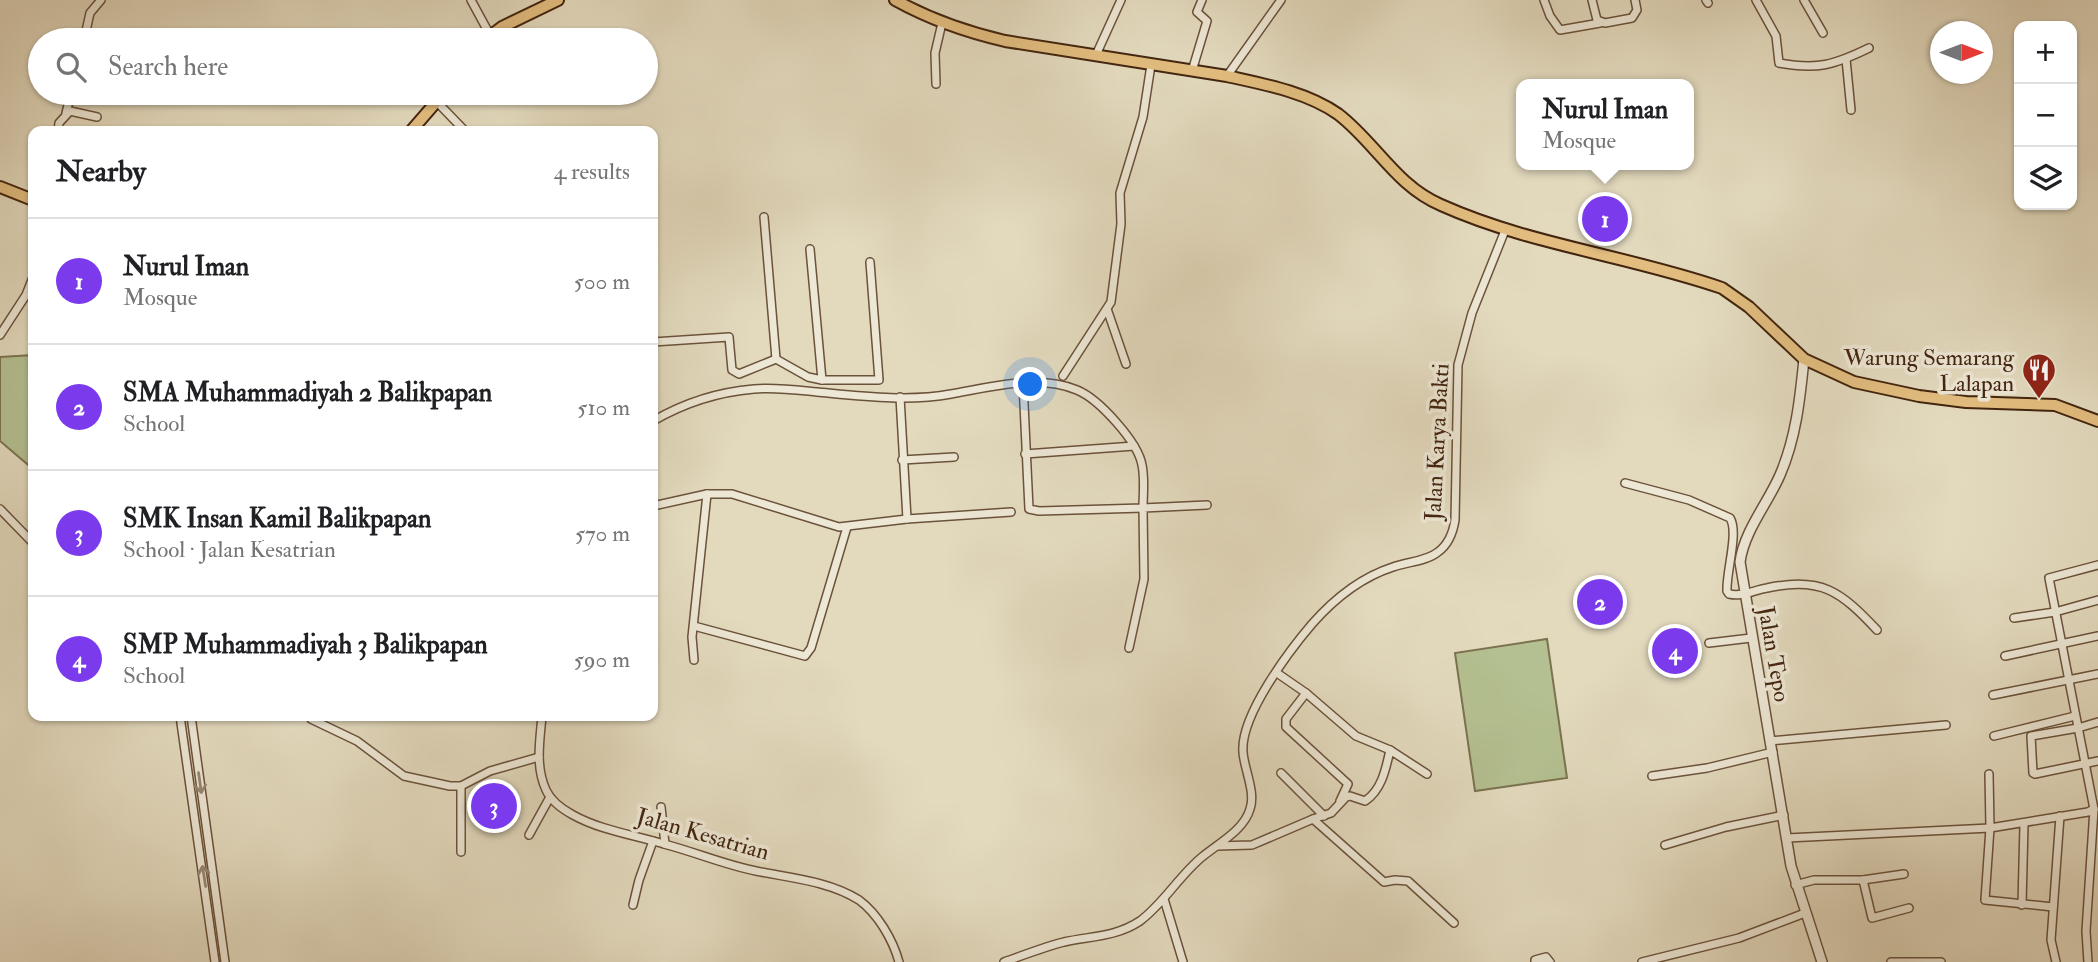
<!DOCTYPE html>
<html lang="en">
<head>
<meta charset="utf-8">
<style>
  :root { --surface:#fff; --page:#f6f6f6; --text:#202124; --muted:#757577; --line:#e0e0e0; --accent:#7c3aed }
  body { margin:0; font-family:"IM FELL Double Pica",serif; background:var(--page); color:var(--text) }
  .controls { position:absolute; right:21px; top:21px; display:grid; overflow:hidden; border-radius:14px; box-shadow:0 2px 5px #0004 }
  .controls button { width:63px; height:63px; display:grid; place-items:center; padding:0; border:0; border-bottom:2px solid var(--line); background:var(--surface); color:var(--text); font:35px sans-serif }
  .compass { position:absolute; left:1930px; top:21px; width:63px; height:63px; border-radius:50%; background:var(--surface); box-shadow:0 2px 5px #0004; rotate:90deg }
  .you { position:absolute; left:1031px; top:385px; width:24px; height:24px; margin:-18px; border:5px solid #fff; border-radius:50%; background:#1a73e8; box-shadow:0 0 0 10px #1a73e833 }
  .badge { display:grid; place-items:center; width:46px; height:46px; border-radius:50%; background:var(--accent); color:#fff; font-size:23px; font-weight:700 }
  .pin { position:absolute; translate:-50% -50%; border:4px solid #fff; box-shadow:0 2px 7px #0006 }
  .popup { position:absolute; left:1516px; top:79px; width:178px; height:91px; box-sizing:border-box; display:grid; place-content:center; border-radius:14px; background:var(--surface); filter:drop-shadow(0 2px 5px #0005); font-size:23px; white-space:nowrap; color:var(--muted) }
  .popup b { font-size:26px; color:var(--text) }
  .popup::after { content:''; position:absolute; left:50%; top:100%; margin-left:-14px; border:14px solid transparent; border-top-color:var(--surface) }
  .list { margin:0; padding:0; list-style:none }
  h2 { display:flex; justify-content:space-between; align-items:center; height:91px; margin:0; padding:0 28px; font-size:30px }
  h2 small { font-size:23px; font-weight:400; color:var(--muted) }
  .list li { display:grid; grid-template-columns:46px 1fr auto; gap:21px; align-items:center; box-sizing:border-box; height:126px; padding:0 28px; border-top:2px solid var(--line) }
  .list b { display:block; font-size:26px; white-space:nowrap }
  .list p { margin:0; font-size:23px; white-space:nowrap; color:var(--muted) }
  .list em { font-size:23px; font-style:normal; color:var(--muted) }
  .icon { flex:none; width:38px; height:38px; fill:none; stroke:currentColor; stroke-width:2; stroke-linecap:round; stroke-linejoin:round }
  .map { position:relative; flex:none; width:2098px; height:962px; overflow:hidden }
  .search { position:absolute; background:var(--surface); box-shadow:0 2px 5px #0004; left:28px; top:28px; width:630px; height:77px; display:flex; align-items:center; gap:18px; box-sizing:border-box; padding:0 24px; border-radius:38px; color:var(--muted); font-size:26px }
  .panel { position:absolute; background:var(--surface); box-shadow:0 2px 5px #0004; left:28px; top:126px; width:630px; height:595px; border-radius:14px }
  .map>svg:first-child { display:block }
  .green { fill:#b4c091; stroke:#7c7250; stroke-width:2 }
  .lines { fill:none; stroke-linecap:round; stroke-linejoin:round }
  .minor-casing { stroke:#6b523b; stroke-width:10 }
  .tertiary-casing { stroke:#6b523b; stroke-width:12 }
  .trunk-casing { stroke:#43250f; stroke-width:14 }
  .minor { stroke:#ede7d5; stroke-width:7 }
  .tertiary { stroke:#ede7d5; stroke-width:9 }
  .trunk { stroke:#e2bd7f; stroke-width:10 }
  .oneway { stroke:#988672 }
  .labels { text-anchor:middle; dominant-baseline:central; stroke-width:7; stroke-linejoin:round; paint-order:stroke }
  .poi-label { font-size:23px; fill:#43250f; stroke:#ede7d5; text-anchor:end }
  .street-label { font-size:23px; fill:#43250f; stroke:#ede7d5 }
</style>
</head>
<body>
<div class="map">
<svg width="2098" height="962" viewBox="0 0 2098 962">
  <rect width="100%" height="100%" fill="#e3dabe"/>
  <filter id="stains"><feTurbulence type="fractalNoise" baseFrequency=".00286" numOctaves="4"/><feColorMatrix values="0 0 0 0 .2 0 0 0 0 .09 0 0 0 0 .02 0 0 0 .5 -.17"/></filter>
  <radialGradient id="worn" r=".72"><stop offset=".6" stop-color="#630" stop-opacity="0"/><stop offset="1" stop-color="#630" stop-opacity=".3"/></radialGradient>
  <g class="green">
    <path d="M33 355V469L0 441V357Z"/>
    <path d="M1547 639 1567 778 1475 791 1455 653Z"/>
  </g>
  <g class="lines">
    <g class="minor-casing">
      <g id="minor">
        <path d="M471 0 490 35"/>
        <path d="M1544 0 1550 16 1560 30 1600 23"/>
        <path d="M1592 0 1597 20 1605 23 1632 18 1637 10 1635 0"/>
        <path d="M1706 0 1708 3"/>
        <path d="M1756 0 1776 36 1779 63C1818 70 1834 65 1869 48"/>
        <path d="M1804 0 1823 33"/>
        <path d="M84 40 90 13 101 0"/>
        <path d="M1096 55 1121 0"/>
        <path d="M1846 59 1851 110"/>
        <path d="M1192 71 1207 21 1197 12 1202 0"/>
        <path d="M1227 76 1281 0"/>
        <path d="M936 84 935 53 942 23"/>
        <path d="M437 102 465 131"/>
        <path d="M66 113 71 93"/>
        <path d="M58 131 59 123 70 111 97 117"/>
        <path d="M764 217 776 359"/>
        <path d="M1107 309 1126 364"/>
        <path d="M0 335 26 295 33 277"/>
        <path d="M653 342 729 337 732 370 739 374 776 359 808 377 822 380 810 249"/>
        <path d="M1063 376 1111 302 1121 224 1120 193 1143 117 1151 65"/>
        <path d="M822 380H879L870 262"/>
        <path d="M900 397 907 519"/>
        <path d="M653 421C684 403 718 392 754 389 775 387 797 390 817 392 860 396 908 402 951 394 991 387 1037 374 1077 390 1099 399 1138 442 1142 465 1145 479 1143 494 1143 508L1039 511 1029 509 1023 383"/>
        <path d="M1025 454 1134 446"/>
        <path d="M902 460 954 457"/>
        <path d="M1625 483 1689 500 1730 518C1739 532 1726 572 1727 591L1729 594C1743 597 1754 590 1767 588 1822 576 1841 592 1877 630"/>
        <path d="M653 506 707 494H732L839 527 907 519 1011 512"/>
        <path d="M0 509 33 543"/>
        <path d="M2014 618 2055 612 2098 600"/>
        <path d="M694 626 805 656 811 648 847 527"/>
        <path d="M1709 643 1751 638"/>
        <path d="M1129 648 1144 579 1143 508 1207 505"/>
        <path d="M2005 656 2098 636"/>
        <path d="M694 660 692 637 707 494"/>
        <path d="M1277 673 1306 693 1286 719V727L1348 784 1340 801"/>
        <path d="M1306 693 1356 736 1390 750"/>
        <path d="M1993 695 2098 674"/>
        <path d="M180 716 215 962"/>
        <path d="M191 716 225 962"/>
        <path d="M542 716C540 740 535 766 546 790 551 801 562 809 573 815 600 830 634 835 664 844 695 852 725 865 756 871 790 878 829 881 859 900 878 914 893 940 899 962"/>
        <path d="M311 719 357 741 404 776 450 786H461"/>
        <path d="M2098 722 2078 728 2031 736 2033 773 2035 774 2098 761"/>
        <path d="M1994 736 2075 716"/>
        <path d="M1770 741 1946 725"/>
        <path d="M1281 773 1324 816"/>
        <path d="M1989 774 1990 828 1985 900 2053 907"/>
        <path d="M1652 776 1707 768 1773 752"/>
        <path d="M661 807 665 844"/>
        <path d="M2094 809 2049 578 2098 565"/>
        <path d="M1313 819 1331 813 1346 797 1350 796 1365 801C1382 790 1386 768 1390 750L1427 774"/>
        <path d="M529 835 550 797"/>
        <path d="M1787 838 1990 828 2088 812 2094 809 2086 931 2088 962"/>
        <path d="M1665 845 1726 827 1784 815"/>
        <path d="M1217 846 1252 845 1313 819 1384 882 1395 880 1408 881 1454 923"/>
        <path d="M461 852V786L490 771 539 757"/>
        <path d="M1863 880 1872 918 1909 908"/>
        <path d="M1795 885 1814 880H1863L1904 874"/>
        <path d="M1164 899 1183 962"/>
        <path d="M633 905 639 880 653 841"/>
        <path d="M2022 905 2024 824"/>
        <path d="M1004 962C1024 955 1044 947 1064 942 1091 936 1116 937 1140 921 1164 903 1179 876 1202 857 1219 843 1244 830 1250 809 1256 792 1244 769 1243 752 1240 716 1289 651 1312 624 1334 599 1362 577 1393 567 1407 562 1427 561 1438 552 1449 544 1453 533 1455 520L1458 365 1472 313 1506 228"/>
        <path d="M1535 962V960L1546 957 1550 962"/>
        <path d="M1642 962 1739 938 1805 913"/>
        <path d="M1891 962H1941"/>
        <path d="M2056 962 2051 940 2060 816"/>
      </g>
    </g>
    <g class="tertiary-casing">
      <path id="tertiary" d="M1804 359C1800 399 1796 438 1780 475 1768 503 1744 531 1740 562L1791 866 1822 962"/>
    </g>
    <g class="trunk-casing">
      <g id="trunk">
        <path d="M895 0C931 20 966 32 1005 41L1227 76C1263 84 1307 92 1338 114 1375 142 1396 186 1441 205 1530 245 1630 256 1722 288L1749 307 1804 359 1854 382 1919 396 1966 402 2055 405 2098 421"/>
        <path d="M485 40 502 27 558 0"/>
        <path d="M411 131 444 93"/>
        <path d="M0 187 33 200"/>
      </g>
    </g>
    <use href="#minor" class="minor"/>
    <use href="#tertiary" class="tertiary"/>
    <use href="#trunk" class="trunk"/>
  </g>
  <defs><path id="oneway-shaft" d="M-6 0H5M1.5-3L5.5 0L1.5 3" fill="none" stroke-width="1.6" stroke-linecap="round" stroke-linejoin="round" transform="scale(1.75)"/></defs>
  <g class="oneway">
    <use href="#oneway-shaft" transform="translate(200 783) rotate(82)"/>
    <use href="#oneway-shaft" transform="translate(204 876) rotate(-99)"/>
  </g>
  <defs>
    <g id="restaurant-pin" transform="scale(1.75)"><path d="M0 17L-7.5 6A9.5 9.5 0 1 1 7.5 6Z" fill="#8f2418" stroke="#ede7d5"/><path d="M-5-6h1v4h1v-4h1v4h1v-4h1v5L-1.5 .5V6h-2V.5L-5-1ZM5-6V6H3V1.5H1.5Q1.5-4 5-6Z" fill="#fff"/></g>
  </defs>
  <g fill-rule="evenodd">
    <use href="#restaurant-pin" x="2039" y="370"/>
  </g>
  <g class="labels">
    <g class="poi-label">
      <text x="2014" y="357">Warung Semarang<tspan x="2014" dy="26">Lalapan</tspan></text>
    </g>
    <g class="street-label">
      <text transform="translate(1437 442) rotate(-87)">Jalan Karya Bakti</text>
      <text transform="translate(1774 654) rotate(80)">Jalan Tepo</text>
      <text transform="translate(703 834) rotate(16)">Jalan Kesatrian</text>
    </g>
  </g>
  <rect width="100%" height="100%" filter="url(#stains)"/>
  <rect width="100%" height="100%" fill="url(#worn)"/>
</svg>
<div class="controls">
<button>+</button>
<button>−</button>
<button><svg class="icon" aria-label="layers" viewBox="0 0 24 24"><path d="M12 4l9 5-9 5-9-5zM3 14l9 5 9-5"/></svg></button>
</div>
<svg class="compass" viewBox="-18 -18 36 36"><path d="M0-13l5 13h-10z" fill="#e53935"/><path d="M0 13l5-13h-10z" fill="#757577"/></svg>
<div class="you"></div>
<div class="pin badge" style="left:1605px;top:219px">1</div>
<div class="popup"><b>Nurul Iman</b>Mosque</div>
<div class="pin badge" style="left:1600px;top:602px">2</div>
<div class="pin badge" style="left:494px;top:806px">3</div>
<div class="pin badge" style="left:1675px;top:651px">4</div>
<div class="search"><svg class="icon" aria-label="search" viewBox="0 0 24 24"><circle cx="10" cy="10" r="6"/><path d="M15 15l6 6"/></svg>Search here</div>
<section class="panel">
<h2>Nearby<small>4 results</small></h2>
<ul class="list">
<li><span class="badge">1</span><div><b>Nurul Iman</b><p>Mosque</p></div><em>500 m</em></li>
<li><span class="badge">2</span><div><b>SMA Muhammadiyah 2 Balikpapan</b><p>School</p></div><em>510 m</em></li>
<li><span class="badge">3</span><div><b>SMK Insan Kamil Balikpapan</b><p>School · Jalan Kesatrian</p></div><em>570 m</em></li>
<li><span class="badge">4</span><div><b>SMP Muhammadiyah 3 Balikpapan</b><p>School</p></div><em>590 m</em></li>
</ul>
</section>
</div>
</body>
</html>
